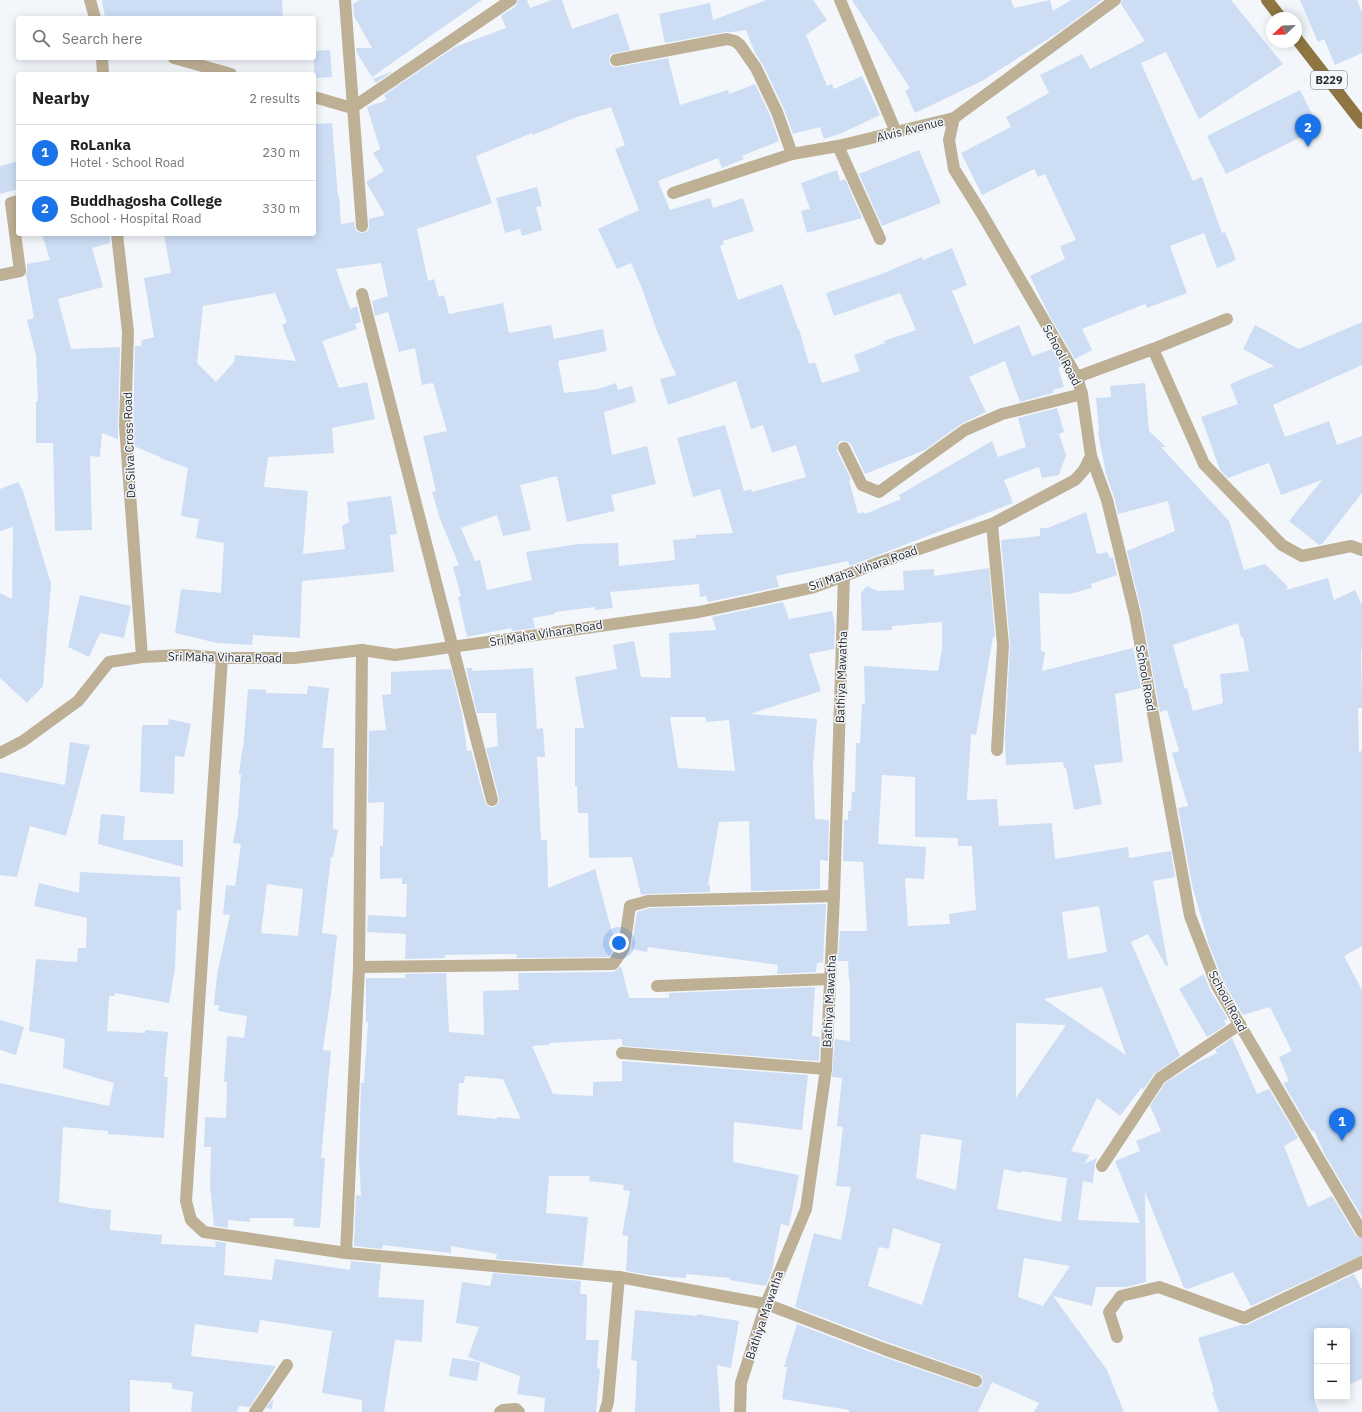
<!DOCTYPE html>
<html lang="en">
<head>
<meta charset="utf-8">
<style>
  :root { --surface:#fff; --page:#f2f2f2; --text:#222; --muted:#767676; --line:#e0e0e0; --accent:#1a73e8 }
  body { margin:0; font-family:"IBM Plex Sans",sans-serif; background:var(--page); color:var(--text) }
  .controls { position:absolute; right:12px; bottom:12px; display:grid; overflow:hidden; border-radius:4px; box-shadow:0 2px 10px #0003 }
  .controls button { width:36px; height:36px; display:grid; place-items:center; padding:0; border:0; border-bottom:1px solid var(--line); background:var(--surface); color:var(--text); font:20px sans-serif }
  .compass { position:absolute; left:1266px; top:12px; width:36px; height:36px; border-radius:50%; background:var(--surface); box-shadow:0 2px 10px #0003; rotate:247deg }
  .you { position:absolute; left:619px; top:943px; width:14px; height:14px; margin:-10px; border:3px solid #fff; border-radius:50%; background:#1a73e8; box-shadow:0 0 0 6px #1a73e833 }
  .badge { display:grid; place-items:center; width:26px; height:26px; border-radius:50%; background:var(--accent); color:#fff; font-size:13px; font-weight:700 }
  .pin { position:absolute; translate:-50% -33px; filter:drop-shadow(0 1px 2px #0008) }
  .pin::after { content:''; position:absolute; top:21px; width:14px; height:12px; background:inherit; clip-path:polygon(0 0,100% 0,50% 100%) }
  .list { margin:0; padding:0; list-style:none }
  h2 { display:flex; justify-content:space-between; align-items:center; height:52px; margin:0; padding:0 16px; font-size:17px }
  h2 small { font-size:13px; font-weight:400; color:var(--muted) }
  .list li { display:grid; grid-template-columns:26px 1fr auto; gap:12px; align-items:center; box-sizing:border-box; height:56px; padding:0 16px; border-top:1px solid var(--line) }
  .list b { display:block; font-size:15px; white-space:nowrap }
  .list p { margin:0; font-size:13px; white-space:nowrap; color:var(--muted) }
  .list em { font-size:13px; font-style:normal; color:var(--muted) }
  .icon { flex:none; width:22px; height:22px; fill:none; stroke:currentColor; stroke-width:2; stroke-linecap:round; stroke-linejoin:round }
  .map { position:relative; flex:none; width:1362px; height:1412px; overflow:hidden }
  .search { position:absolute; background:var(--surface); box-shadow:0 2px 10px #0003; left:16px; top:16px; width:300px; height:44px; display:flex; align-items:center; gap:10px; box-sizing:border-box; padding:0 14px; border-radius:4px; color:var(--muted); font-size:15px }
  .panel { position:absolute; background:var(--surface); box-shadow:0 2px 10px #0003; left:16px; top:72px; width:300px; height:164px; border-radius:4px }
  .map>svg:first-child { display:block }
  .building { fill:#cdddf4; fill-rule:evenodd }
  .lines { fill:none; stroke-linecap:round; stroke-linejoin:round }
  .minor { stroke:#beb095; stroke-width:12 }
  .tertiary { stroke:#beb095; stroke-width:12 }
  .primary { stroke:#8e7541; stroke-width:12 }
  .labels { text-anchor:middle; dominant-baseline:central; stroke-width:3; stroke-linejoin:round; paint-order:stroke }
  .shield { fill:#f3f7fc; stroke:#676a6c; stroke-width:1 }
  .shield-label { font-size:11px; font-weight:bold; fill:#2b2d2f }
  .street-label { font-size:12px; fill:#2b2d2f; stroke:#f3f7fc }
</style>
</head>
<body>
<div class="map">
<svg width="1362" height="1412" viewBox="0 0 1362 1412">
  <rect width="100%" height="100%" fill="#f3f7fc"/>
  <g class="building">
    <path d="M102 0H282L283 18H105Z"/>
    <path d="M360 0H482L372 77 357 53 356 48H372L354 16 353 4Z"/>
    <path d="M518 0H527L530 8 552 0H562L572 29 618 13 630 50 611 54 609 58 610 65 613 67H617L668 58 680 105 728 90 729 94 755 84 770 115 779 141 742 156 744 159 722 168 718 158 658 181 670 210 710 198 713 208 743 198 754 231 723 241 724 244 720 246 738 300 782 284 798 329H799L809 364 815 362 822 383 860 371 854 355 885 343 884 341 916 330 900 293 834 316 826 293 879 275 922 257 923 260 952 248 967 285 952 291 974 344 1019 325 1032 356 1052 349 1062 366 1058 367 1064 387 1053 390V393L1020 402 1005 361 969 377 986 412 961 424 925 450 865 474 851 444 845 441H840L838 444 837 451 851 479 849 480 858 514 864 512 865 514 901 499 899 495 992 441 998 457 1026 447 1018 418 1057 408 1064 432 1059 434 1066 455 1059 475 1042 478 1039 467 1004 480 1013 503 850 566 848 561 776 576 779 587 708 602 706 596 700 597 699 584 610 592 613 608 595 610V607L555 612V614L533 618 535 628 512 631 511 628 467 637 458 597 461 596 453 567 459 565 440 519 432 492 436 491 423 436 447 431 433 383 422 385 415 348 399 352 388 312 375 316 372 301 388 296 381 263 336 269 350 309 357 306 361 322 355 324 357 329 322 341 339 388 367 382 375 419 332 428 334 453 268 457 264 487 308 491 303 554 345 549 342 526 349 522 347 502 391 496 397 534 390 535 394 572 302 581 300 638 253 635 252 645 217 643 175 633 181 589 221 593 224 543 196 538 199 519 181 516 188 468 160 458V457L134 446 133 426 135 346H141L142 340 154 337 144 278 171 273 164 234H314V124L332 123 338 197 339 196 341 224 354 222 356 231 362 233 366 232 369 229V219L385 215 366 182 384 171 373 153 380 149 367 107 387 100 384 95 455 47 506 28 501 16 516 6ZM611 107 625 145 615 149 639 210 598 229 617 269 631 263 641 286 657 331 676 375 660 379 668 405 736 381 751 429 763 425 772 453 796 445 806 477 752 492 751 489 744 491 725 425 677 438 693 497 720 489 733 533 696 535V538L673 540 675 560 619 566 618 543 579 544 526 552 532 580 487 590 480 560 475 561 461 528 497 515 503 536 531 530 520 485 557 476 567 522 615 511 611 495 656 484 647 446 612 455 604 412 636 402 632 386 618 390 616 383 598 389 564 393 558 361 607 351 603 329 554 339 551 325 509 333 503 303 449 314 444 295 439 297 434 279 428 281 417 229 492 203 476 156 532 133 533 135 574 118ZM275 293 287 322 282 325 296 361 235 355 234 362 216 382 197 363 203 306Z"/>
    <path d="M766 0H813L827 20 806 35 827 86 832 84 834 89 862 76 880 115 842 133 824 139 820 127 793 134 784 109 763 65 755 53 746 30 732 32H726L665 43 659 14 710 3 713 20Z"/>
    <path d="M852 0H1011L1014 8 1050 0 1053 11 1071 0H1102L1062 30 982 81 915 113 905 91 910 88Z"/>
    <path d="M1122 0H1231L1283 64 1199 119 1166 52 1141 63 1193 181 1202 177 1222 233 1225 232 1236 260 1217 268 1204 233 1170 246 1187 293 1147 308 1145 304 1082 329 1092 350 1075 359 1049 315 1030 276 1065 259 1060 246 1076 240 1045 174 1038 177 1034 169 982 195 961 153 1011 127 1006 117 1049 93 1040 75 1082 54 1090 69 1145 41 1121 4Z"/>
    <path d="M1300 0H1357L1362 13V53L1335 65 1324 39 1318 42Z"/>
    <path d="M330 50 332 77 314 78V51Z"/>
    <path d="M393 71 376 83 373 79Z"/>
    <path d="M1300 90 1319 128 1226 174 1207 136Z"/>
    <path d="M919 150 941 203 882 226 859 174Z"/>
    <path d="M18 161V189L0 194V166Z"/>
    <path d="M837 170 840 181 845 179 862 218 807 233 801 211 810 209 801 183Z"/>
    <path d="M537 187 542 206 536 207 542 230 522 236 520 229 505 233 496 198Z"/>
    <path d="M42 234H110V243L92 248 103 287 58 299 71 349 120 347 118 426V439L102 433 100 457 90 456 92 530 55 531 53 443H36V401H38L36 355 27 320 34 318 26 275 27 270V264L50 260Z"/>
    <path d="M1362 322V365L1273 405 1285 437 1329 421 1337 445 1362 436V493L1322 544 1319 545 1289 521 1322 480 1281 495 1269 463 1228 478 1220 470 1201 417 1238 404 1230 384 1274 366 1243 349 1255 325 1299 349Z"/>
    <path d="M1145 383 1149 431 1166 447H1161L1229 521 1244 570 1265 564 1288 587 1286 590 1328 578 1334 600 1355 590 1362 605V649L1361 650 1362 708H1358L1359 752 1362 751V946L1344 956 1362 990V1217L1325 1155 1314 1130 1312 1132 1283 1083 1289 1081 1279 1057 1292 1051 1270 1007 1243 1015 1224 983 1209 945 1192 885 1178 808 1188 806 1172 753 1179 751 1167 710 1160 712 1142 614 1127 551 1175 531 1168 501 1118 514 1114 497 1106 474 1098 433 1099 432 1096 398 1111 397 1110 386ZM1238 623 1241 637H1243L1249 671 1220 674 1223 703 1193 711 1187 688 1185 689 1173 645Z"/>
    <path d="M18 482 23 491 51 584 43 686 27 703 0 678V593L12 599 13 527 0 531V489Z"/>
    <path d="M1086 512 1097 554 1107 552 1110 558 1113 557 1117 575 1091 584 1092 588 1070 594 1039 593 1041 651 1045 652 1042 671 1133 648 1141 688 1115 694 1123 762 1094 765 1102 804 1074 810 1066 768H1064L1063 762 1006 765 1005 740 1010 644 1001 540 1040 536V528H1048Z"/>
    <path d="M989 568 995 637H993L976 735 971 734 967 800 997 799 999 826 1052 823 1055 859 1128 847 1129 858 1171 851 1175 877 1153 881 1168 966H1166L1148 934 1131 942 1180 1056 1154 1074 1143 1090 1142 1087 1120 1116 1097 1098 1071 1151 1090 1155 1084 1164 1097 1158 1095 1165 1093 1183 1083 1181 1078 1220 1140 1223 1115 1161 1140 1151 1136 1141 1161 1131 1150 1106 1165 1083 1198 1062 1217 1053 1215 1050 1232 1038 1257 1094 1269 1089 1298 1138 1284 1146 1308 1207 1332 1196 1356 1236 1362 1239V1255L1251 1306 1233 1272 1188 1289 1184 1288 1145 1192 1146 1282 1127 1287H1096L1092 1306 1053 1296 1107 1370 1124 1412H1034L1039 1403 992 1382 978 1412H849V1410L782 1399 787 1367H784L797 1324 881 1356 974 1388 981 1387 983 1383 982 1376 978 1374 887 1342 795 1307 814 1233 841 1240 851 1187 836 1186 843 1127 837 1126 842 1078 832 1077 835 1039 850 1041V981H849L848 961H838L840 931H867L863 862 843 861 844 820H848V811H851L852 792H855L856 743H860L862 704H865L864 666 938 671 942 649V622L892 626V630L862 631 861 593 867 586 878 591 904 590 903 571 934 569V576ZM882 775 915 777V837L958 838V846H972L976 910 949 914 950 924 908 926 905 878 924 879 926 847 878 844ZM1099 906 1107 952 1068 959 1062 912ZM1102 987 1126 1055 1044 999ZM1016 1023 1066 1025 1016 1098ZM921 1134 962 1140 956 1190 916 1178ZM1004 1169 1021 1173V1171L1067 1178 1061 1222 997 1209ZM893 1228 941 1244 922 1305 868 1286 879 1247 889 1249ZM1024 1258 1070 1266 1043 1306 1018 1297Z"/>
    <path d="M80 595 131 606 124 638 100 633 89 657 68 647Z"/>
    <path d="M783 602 789 619 832 611 835 626 834 649 809 654 821 691 750 714 817 719 813 763 815 819 829 820 828 861 820 860V889L751 891 749 821 719 822 708 885H710V892L648 894 641 895 632 857 589 858 588 813H578L577 786H575V728H584L575 677 617 669 613 645 634 641 641 677 671 678 669 633 716 630 712 617ZM670 717H706V722L729 720 735 771 678 768Z"/>
    <path d="M466 668H472V671L533 668 537 729 543 728 545 757H537L541 840H547L548 888 595 869 616 947 609 957 517 958 516 954H502L445 955V958L405 959 406 934 367 932 368 915 406 917 407 884H402V878L380 879V846H383L384 802 368 803 369 731 386 730 382 695 391 694V672L451 669 462 714 467 751 471 750 485 802 487 805 490 807H494L499 802V798L486 748 498 746 496 713H477Z"/>
    <path d="M308 686 329 688 322 748H334L333 829 338 830 333 857H331L322 933 337 935 331 994 323 1050 331 1051 321 1158H325L320 1228 293 1226 294 1218H250V1222L228 1220V1228L214 1226 210 1185 211 1147H204L205 1117 226 1118 227 1082H224L227 1036 244 1038 247 1016 218 1011 219 1005H214L217 975 230 915 223 914 226 885 235 886 241 844 233 843 238 815 241 774H239L242 750H243L248 689 266 690V693L307 694ZM267 884 303 889 298 936 261 933Z"/>
    <path d="M169 719 191 724 184 757 175 756 174 794 140 792 142 725H168Z"/>
    <path d="M70 742 90 745 66 836 30 826 17 877 0 875V772L65 785Z"/>
    <path d="M101 814 125 816 123 840H183V867L98 844Z"/>
    <path d="M80 872 180 877 181 910H177L175 968 169 1003 115 993V996H109L107 1031 145 1033V1030L168 1032 164 1077H168L164 1138 108 1134V1131L63 1127 59 1202 90 1208 111 1210 110 1230 162 1235 161 1244 216 1247 215 1241 226 1243 224 1275 272 1280 275 1259 350 1270 351 1261 381 1264 378 1297 424 1300 422 1342 395 1340 384 1412H362V1400L322 1393 332 1331 260 1320 258 1333 195 1324 191 1356 276 1366 250 1407 239 1406 237 1412H191L193 1392 172 1389V1383L130 1380V1412H0V1083L109 1106 114 1083 63 1068 65 1039 29 1031 36 959 77 962 78 948H86L87 918 34 906 39 883 79 893Z"/>
    <path d="M826 904 823 962 817 963 816 972 777 974 778 965 648 947 647 952 631 949 637 912 649 908Z"/>
    <path d="M621 966 629 998H669V993L815 987 812 1036 820 1037 819 1061 622 1046V1039L549 1043V1045L532 1046 553 1094 593 1096V1082L622 1081V1061L808 1075 802 1130 734 1122 733 1162 799 1175 789 1226 781 1224 775 1253 773 1267 766 1286 730 1280V1278L686 1274V1278L649 1275 626 1271 628 1236 622 1235 630 1191 623 1190 624 1185 589 1181 590 1176H549L546 1213 588 1217 583 1266 496 1259 497 1254 451 1246V1253L383 1245 382 1249 354 1246 356 1195 361 1196 359 1158 361 1083H364L368 1022H366V978H405V974L446 973 449 1032 484 1035 483 991 519 990 518 973 613 972 617 970ZM465 1076 503 1079 521 1119 497 1117V1119L457 1115 459 1083H464Z"/>
    <path d="M1204 974 1210 990 1228 1019 1224 1020 1226 1025 1207 1037 1179 989Z"/>
    <path d="M0 1020 24 1027 16 1055 0 1050Z"/>
    <path d="M493 1273 581 1281 580 1294H587L586 1340H599L597 1368 600 1369 596 1412H544L545 1398 517 1394 520 1376 468 1357 479 1327 456 1323 462 1282 490 1286Z"/>
    <path d="M1354 1274 1362 1290V1379L1347 1385V1331H1317V1397H1320L1314 1400 1319 1412H1219L1212 1392 1214 1391 1198 1338 1241 1325H1247Z"/>
    <path d="M635 1310 697 1316V1314L739 1321 731 1368 717 1365 720 1412H635L637 1361 631 1360Z"/>
    <path d="M452 1358 480 1362 477 1381 449 1376Z"/>
    <path d="M273 1399 272 1409 266 1408Z"/>
  </g>
  <g class="lines">
    <g class="minor">
      <path d="M345 0 362 226"/>
      <path d="M840 0 896 132"/>
      <path d="M174 58 231 74"/>
      <path d="M616 60 727 39 735 41 740 45 756 68 777 112 792 154"/>
      <path d="M314 97 352 108 511 0"/>
      <path d="M838 146 880 239"/>
      <path d="M673 193 792 154 838 146 954 118"/>
      <path d="M0 275 20 271 11 203 18 201"/>
      <path d="M362 294 492 800"/>
      <path d="M1153 349 1204 464 1282 545 1302 556 1351 546 1362 550"/>
      <path d="M1077 377 1153 349 1227 319"/>
      <path d="M844 448 862 485 879 492 965 430 1002 414 1082 394"/>
      <path d="M1091 456 1107 500 1135 615 1190 916 1217 986 1362 1232"/>
      <path d="M992 524 1003 645 997 750"/>
      <path d="M222 658 186 1201 191 1220 204 1232 346 1253 619 1277 766 1304 884 1349 976 1381"/>
      <path d="M359 967 613 964 624 948 630 906 648 901 834 896"/>
      <path d="M657 986 830 979"/>
      <path d="M622 1053 826 1069"/>
      <path d="M1102 1166 1160 1078 1240 1024"/>
      <path d="M346 1253 359 967 362 650"/>
      <path d="M1117 1337 1109 1312 1121 1296 1159 1287 1244 1318 1362 1262"/>
      <path d="M255 1412 287 1365"/>
      <path d="M500 1412 503 1410 516 1409 519 1412"/>
      <path d="M605 1412 608 1402 619 1277"/>
    </g>
    <g class="tertiary">
      <path d="M90 0 95 18"/>
      <path d="M102 58 103 74"/>
      <path d="M117 234 128 332 125 426 142 657"/>
      <path d="M0 753 23 741 78 701 109 662 142 657 183 655 222 658H294L362 650 395 655 699 612 811 588 844 576 875 564 992 524 1075 480 1084 470 1091 456 1082 394 1077 377 982 214 954 169 949 140 954 118 1115 0"/>
      <path d="M740 1412 741 1383 766 1304 806 1209 826 1069 834 896 844 576"/>
    </g>
    <g class="primary">
      <path d="M1267 0 1281 18"/>
      <path d="M1296 38 1362 123"/>
    </g>
  </g>
  <g class="labels">
    <rect class="shield" x="1311" y="71" width="36" height="18" rx="3"/>
    <g class="shield-label">
      <text x="1329" y="80">B229</text>
    </g>
    <g class="street-label">
      <text transform="translate(910 129) rotate(-14)">Alvis Avenue</text>
      <text transform="translate(1062 355) rotate(62)">School Road</text>
      <text transform="translate(129 445) rotate(-92)">De Silva Cross Road</text>
      <text transform="translate(863 568) rotate(-19)">Sri Maha Vihara Road</text>
      <text transform="translate(546 633) rotate(-9)">Sri Maha Vihara Road</text>
      <text transform="translate(225 657) rotate(1)">Sri Maha Vihara Road</text>
      <text transform="translate(841 677) rotate(-88)">Bathiya Mawatha</text>
      <text transform="translate(1146 678) rotate(80)">School Road</text>
      <text transform="translate(829 1001) rotate(-87)">Bathiya Mawatha</text>
      <text transform="translate(1228 1001) rotate(62)">School Road</text>
      <text transform="translate(764 1315) rotate(-71)">Bathiya Mawatha</text>
    </g>
  </g>
</svg>
<div class="controls">
<button>+</button>
<button>−</button>
</div>
<svg class="compass" viewBox="-18 -18 36 36"><path d="M0-13l5 13h-10z" fill="#e53935"/><path d="M0 13l5-13h-10z" fill="#767676"/></svg>
<div class="you"></div>
<div class="pin badge" style="left:1342px;top:1141px">1</div>
<div class="pin badge" style="left:1308px;top:147px">2</div>
<div class="search"><svg class="icon" aria-label="search" viewBox="0 0 24 24"><circle cx="10" cy="10" r="6"/><path d="M15 15l6 6"/></svg>Search here</div>
<section class="panel">
<h2>Nearby<small>2 results</small></h2>
<ul class="list">
<li><span class="badge">1</span><div><b>RoLanka</b><p>Hotel · School Road</p></div><em>230 m</em></li>
<li><span class="badge">2</span><div><b>Buddhagosha College</b><p>School · Hospital Road</p></div><em>330 m</em></li>
</ul>
</section>
</div>
</body>
</html>
